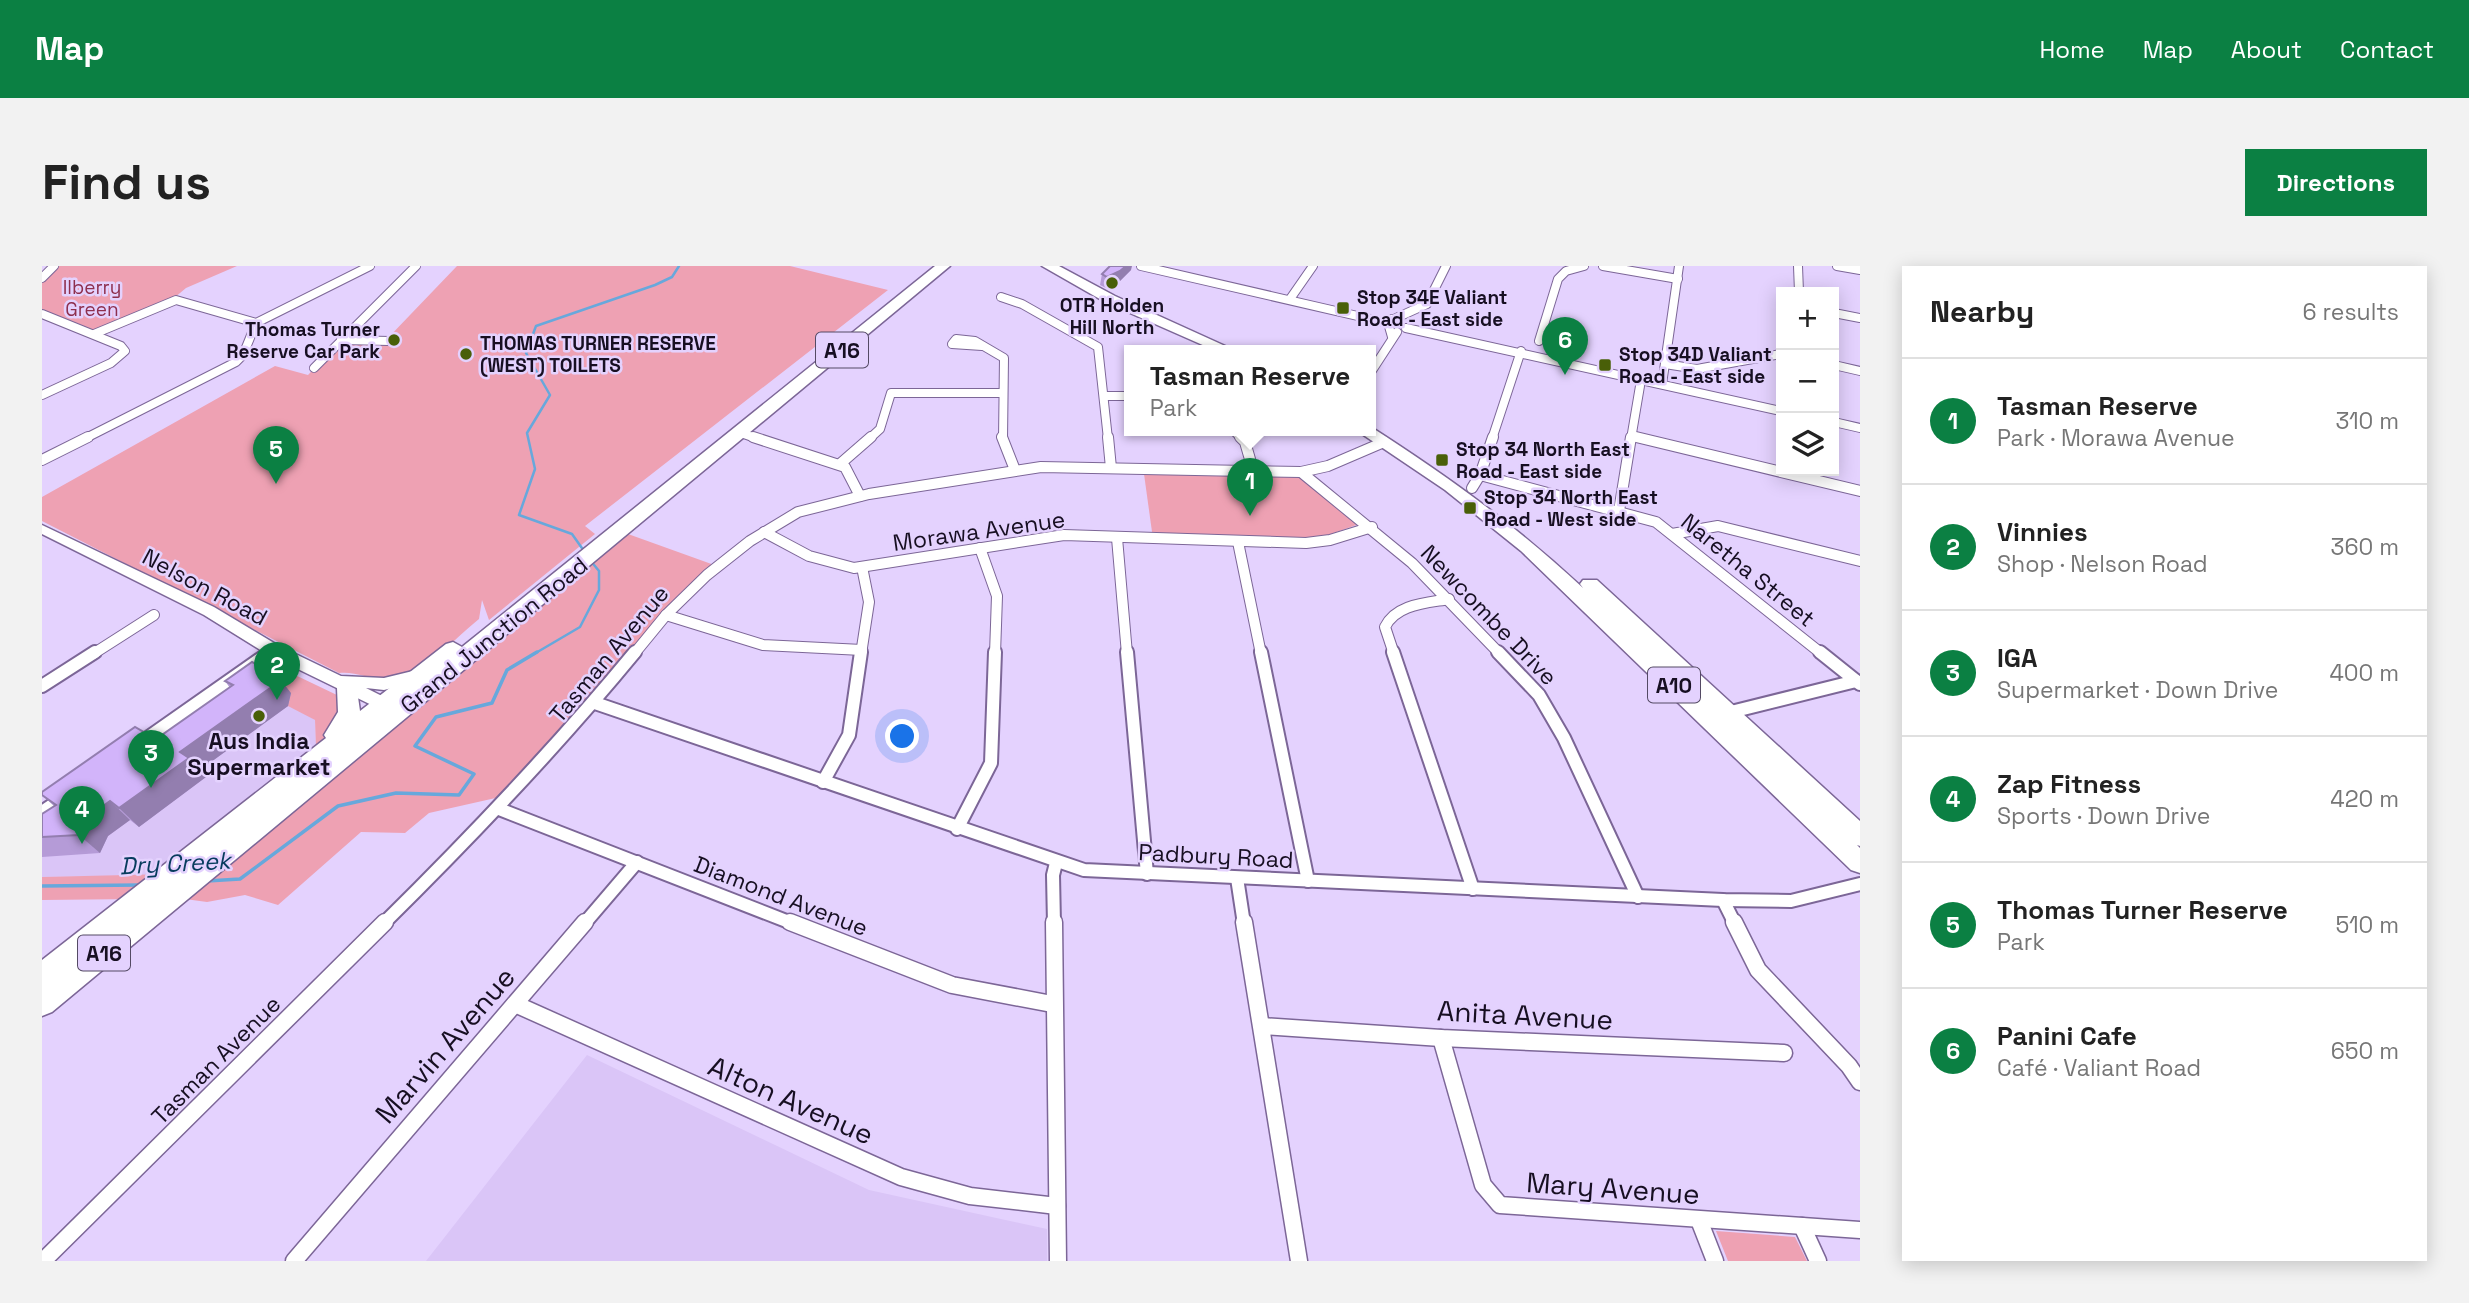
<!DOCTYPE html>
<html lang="en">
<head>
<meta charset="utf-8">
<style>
  :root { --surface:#fff; --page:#f2f2f2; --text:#222; --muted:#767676; --line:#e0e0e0; --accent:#0b8043 }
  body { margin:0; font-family:"Space Grotesk",sans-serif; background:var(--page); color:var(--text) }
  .controls { position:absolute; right:21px; top:21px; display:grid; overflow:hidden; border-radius:0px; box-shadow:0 4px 18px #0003 }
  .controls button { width:63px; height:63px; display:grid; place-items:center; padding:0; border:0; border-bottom:2px solid var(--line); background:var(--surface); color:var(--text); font:35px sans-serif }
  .you { position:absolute; left:861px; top:471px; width:24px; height:24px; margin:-18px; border:5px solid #fff; border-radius:50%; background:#1a73e8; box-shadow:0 0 0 10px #1a73e833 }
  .badge { display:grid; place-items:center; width:46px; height:46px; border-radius:50%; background:var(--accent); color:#fff; font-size:23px; font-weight:700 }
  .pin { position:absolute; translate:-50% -58px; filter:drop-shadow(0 2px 4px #0008) }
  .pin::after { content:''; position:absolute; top:37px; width:24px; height:21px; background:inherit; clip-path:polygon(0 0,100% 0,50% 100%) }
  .popup { position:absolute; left:1082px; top:79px; width:252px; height:91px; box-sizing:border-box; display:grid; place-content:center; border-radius:0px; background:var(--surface); filter:drop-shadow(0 2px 5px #0005); font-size:23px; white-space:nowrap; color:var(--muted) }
  .popup b { font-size:26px; color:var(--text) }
  .popup::after { content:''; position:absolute; left:50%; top:100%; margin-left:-14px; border:14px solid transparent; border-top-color:var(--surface) }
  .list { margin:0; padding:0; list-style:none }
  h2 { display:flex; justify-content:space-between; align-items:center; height:91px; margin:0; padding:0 28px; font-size:30px }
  h2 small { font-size:23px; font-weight:400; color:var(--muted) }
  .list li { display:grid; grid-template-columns:46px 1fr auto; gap:21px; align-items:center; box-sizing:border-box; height:126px; padding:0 28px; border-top:2px solid var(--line) }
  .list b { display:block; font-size:26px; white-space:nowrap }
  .list p { margin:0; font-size:23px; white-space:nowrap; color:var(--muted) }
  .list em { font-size:23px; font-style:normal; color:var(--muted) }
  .icon { flex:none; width:38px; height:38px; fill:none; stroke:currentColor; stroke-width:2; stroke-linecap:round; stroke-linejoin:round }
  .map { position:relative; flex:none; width:1818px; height:995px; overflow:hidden; border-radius:0px }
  header { display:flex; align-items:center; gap:42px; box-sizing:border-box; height:98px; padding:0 35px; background:var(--accent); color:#fff }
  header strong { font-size:33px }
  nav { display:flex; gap:38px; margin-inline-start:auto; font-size:24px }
  .intro { display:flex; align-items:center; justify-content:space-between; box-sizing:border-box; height:168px; padding:0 42px }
  h1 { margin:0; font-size:49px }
  .button { padding:18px 32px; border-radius:0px; background:var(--accent); color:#fff; font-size:24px; font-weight:700 }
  main { display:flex; gap:42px; padding:0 42px }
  aside { flex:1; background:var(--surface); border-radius:0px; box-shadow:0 4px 18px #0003 }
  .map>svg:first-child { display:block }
  .built { fill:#dac5f7 }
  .green { fill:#eea1b3 }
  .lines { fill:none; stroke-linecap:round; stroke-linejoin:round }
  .stream-far1 { stroke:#67a8dc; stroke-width:2.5 }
  .stream { stroke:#67a8dc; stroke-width:3.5 }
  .street-far3-casing { stroke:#7c6697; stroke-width:10 }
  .street-far2-casing { stroke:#7c6697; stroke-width:12 }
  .street-far1-casing { stroke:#7c6697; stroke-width:16 }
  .street-casing { stroke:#7c6697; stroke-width:19 }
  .secondary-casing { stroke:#7c6697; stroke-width:3 }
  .highway-casing { stroke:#7c6697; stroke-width:3 }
  .street-far3 { stroke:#fff; stroke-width:8 }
  .street-far2 { stroke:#fff; stroke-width:10 }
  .street-far1 { stroke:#fff; stroke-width:12 }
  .street { stroke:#fff; stroke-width:16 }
  .secondary { fill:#fff; fill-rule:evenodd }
  .highway { fill:#fff; fill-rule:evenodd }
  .wall { fill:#b59bd7 }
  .shaded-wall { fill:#937eaf }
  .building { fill:#d2b4fa; stroke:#937eaf; stroke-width:2 }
  .poi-dot { fill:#495f08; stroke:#e4d2fe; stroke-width:2.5 }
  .labels { text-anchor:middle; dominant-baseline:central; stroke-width:5; stroke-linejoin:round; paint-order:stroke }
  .far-park-label { font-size:19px; fill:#8e2f4e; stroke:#e4d2fe }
  .far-poi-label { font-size:19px; font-weight:bold; fill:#170f22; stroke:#e4d2fe; text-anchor:start }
  .shield { fill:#e4d2fe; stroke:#544a64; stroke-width:2 }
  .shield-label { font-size:21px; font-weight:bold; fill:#170f22 }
  .street-label { font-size:23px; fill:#170f22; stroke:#e4d2fe }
  .poi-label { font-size:23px; font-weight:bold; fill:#170f22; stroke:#e4d2fe }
  .water-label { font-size:24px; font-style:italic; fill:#073c5e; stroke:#e4d2fe }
  .near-street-label { font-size:28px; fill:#170f22; stroke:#e4d2fe }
</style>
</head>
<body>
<header>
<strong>Map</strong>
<nav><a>Home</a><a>Map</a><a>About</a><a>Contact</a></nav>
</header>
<div class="intro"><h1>Find us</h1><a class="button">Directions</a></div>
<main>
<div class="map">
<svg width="1818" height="995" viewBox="0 0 1818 995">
  <rect width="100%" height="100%" fill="#e4d2fe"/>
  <g class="built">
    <path d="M206 413 273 454 274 482 117 609 0 611V560Z"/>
    <path d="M545 789 827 924 1005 963V995H384Z"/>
  </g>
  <g class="green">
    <path d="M15 0H195L144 22 132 32 49 65 0 47V14Z"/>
    <path d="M415 0H748L846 24 543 260 553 268 447 354 440 334 437 353C412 373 379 411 346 413 328 414 314 405 297 407L0 255V231L233 100 266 109 299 74 345 73Z"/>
    <path d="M1102 208 1255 211 1265 215 1317 258 1264 277 1111 273Z"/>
    <path d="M586 268 675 300 624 349 471 528 387 547 363 567 319 566 236 639 203 629 165 636 143 633Z"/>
    <path d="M228 397 297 430V458L274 482 273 454 246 440 0 554 215 402Z"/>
    <path d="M126 608 94 633 0 634V611Z"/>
    <path d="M1674 965 1753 971 1765 995H1686Z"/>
  </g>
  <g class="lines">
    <g class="stream-far1">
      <path d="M542 285 530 268 477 249 493 203 485 167 508 129 484 87 494 60 613 19 630 11 637 0"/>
      <path d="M492 388 538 361 557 324V305L548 294"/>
    </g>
    <g class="stream">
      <path d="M165 615 198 613 296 540 354 527 417 529 432 508 373 480 394 451 450 437 465 404 495 386"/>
      <path d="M0 620 98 619"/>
    </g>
    <g class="street-far3-casing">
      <g id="street-far3">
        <path d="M1099 0 1346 57"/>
        <path d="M1561 0 1636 13"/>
        <path d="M1756 0 1757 26"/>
        <path d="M1795 0 1818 4"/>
        <path d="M0 12 12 0"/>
        <path d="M959 31 980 38 1056 81 1066 173"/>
        <path d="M1248 33 1271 0"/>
        <path d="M1792 47 1818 52"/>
        <path d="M0 48 79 80 83 85 69 97 0 129"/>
        <path d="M1354 52 1385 38 1404 0"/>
        <path d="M1350 53 1346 57 1350 71"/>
        <path d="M1364 62 1739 145"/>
        <path d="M52 68 134 34 214 57"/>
        <path d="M299 74 348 75"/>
        <path d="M1497 75 1516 13 1524 5 1542 0"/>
        <path d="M940 80 910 78 914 73 933 75 962 92 961 173"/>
        <path d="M1623 98 1655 103 1739 88"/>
        <path d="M1792 99 1818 105"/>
        <path d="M272 102 374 0"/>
        <path d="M1329 106 1355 66"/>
        <path d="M1620 118 1637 0"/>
        <path d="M1063 130H1087"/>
        <path d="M1792 156 1818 162"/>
        <path d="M1191 164 1200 173"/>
        <path d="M699 167 716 173"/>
        <path d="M1590 170 1601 173"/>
        <path d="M42 173 194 96 201 89 214 57 328 0"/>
        <path d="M827 173 838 163 849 127H961"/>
        <path d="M1450 173 1479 85"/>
        <path d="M1589 173 1598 120"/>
      </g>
    </g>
    <g class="street-far2-casing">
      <g id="street-far2">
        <path d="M711 171 803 201 818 230"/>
        <path d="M960 171 973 204"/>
        <path d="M1066 171 1069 202"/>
        <path d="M1198 171 1203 176 1212 207"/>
        <path d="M1594 171 1818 225"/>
        <path d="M0 194 46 171"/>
        <path d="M798 198 829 171"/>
        <path d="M1259 206 1370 297 1458 388"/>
        <path d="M1438 209 1614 256 1780 388"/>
        <path d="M1430 222 1438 209 1451 171"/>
        <path d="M1577 245 1589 171"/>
        <path d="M722 266 767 290 812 302 1022 269 1264 277 1288 274 1330 261"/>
        <path d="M1630 268 1676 260 1818 295"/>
        <path d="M1075 272 1085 388"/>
        <path d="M1196 276 1219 388"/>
        <path d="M938 282 955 330 953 388"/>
        <path d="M624 349 721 379 820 384"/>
        <path d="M51 388 112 349"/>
        <path d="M225 388 231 384"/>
        <path d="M592 388 624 349 665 309 708 275 756 246 827 228 999 201 1259 206 1286 200 1342 176"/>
        <path d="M819 388 827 336 820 301"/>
        <path d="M1352 388 1343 361C1354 338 1385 337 1407 333"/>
      </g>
    </g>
    <g class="street-far1-casing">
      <g id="street-far1">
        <path d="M1085 386 1105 608"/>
        <path d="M1219 386 1266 615"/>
        <path d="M1351 386 1431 623"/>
        <path d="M1456 386 1497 429 1522 472 1596 631"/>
        <path d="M1778 386 1818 418"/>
        <path d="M0 420 53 386"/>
        <path d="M553 437 1042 604 1681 634 1749 635 1818 618"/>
        <path d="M1689 446 1814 415"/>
        <path d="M94 480 228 386"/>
        <path d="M781 516 807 469 819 386"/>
        <path d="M457 543 752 658"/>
        <path d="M0 546 22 531"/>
        <path d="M915 563 949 497 953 386"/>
        <path d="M1195 612 1202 658"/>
        <path d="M1681 634 1693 658"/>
        <path d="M341 658C430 570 514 482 593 386"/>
        <path d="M542 658 595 596"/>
        <path d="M1012 658 1011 609 1014 597"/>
      </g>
    </g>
    <g class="street-casing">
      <g id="street">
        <path d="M748 656 910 719 1010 738"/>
        <path d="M1012 656 1016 995"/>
        <path d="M1202 656 1257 995"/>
        <path d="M1692 656 1716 704 1807 800 1818 816"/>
        <path d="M473 738 859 911 928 930 1015 940"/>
        <path d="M1220 760 1399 772 1742 787"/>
        <path d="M1399 772 1441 919 1458 939 1818 964"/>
        <path d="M1657 954 1673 995"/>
        <path d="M1760 960 1776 995"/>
        <path d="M1 995 343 656"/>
        <path d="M252 995 543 656"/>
      </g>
    </g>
    <g class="secondary-casing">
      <path id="secondary" d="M0 259 172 341 237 380 299 410 342 412 375 404 383 410 381 414 342 424 324 422 358 439 360 443 358 447H346L225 388 162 349 0 268Z"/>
    </g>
    <g class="highway-casing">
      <g id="highway">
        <path d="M893 0H908L10 746 0 750V694L284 472 282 469 296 446 295 422 298 417H314L318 445 404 378 411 376 420 381Z"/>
        <path d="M1000 0H1017L1073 30 1192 84H1172L1063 36Z"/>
        <path d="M1329 161C1407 211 1473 259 1541 322L1538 318 1541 314H1555L1818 555V580L1815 579 1818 582V607L1809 604 1479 285 1403 224 1314 164H1329Z"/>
      </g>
    </g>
    <use href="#street-far3" class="street-far3"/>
    <use href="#street-far2" class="street-far2"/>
    <use href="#street-far1" class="street-far1"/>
    <use href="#street" class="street"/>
    <use href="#secondary" class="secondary"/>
    <use href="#highway" class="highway"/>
  </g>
  <g class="wall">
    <path d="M1089 4 1077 16 1064 22 1058 19 1060 8Z"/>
    <path d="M183 415 249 427 246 440 158 504 164 511 97 561 88 554 66 570 58 587 0 591V548L12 540 0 529 114 473 188 422Z"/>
  </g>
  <g class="shaded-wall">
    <path d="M1084 0H1090L1089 4 1077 16 1064 22 1065 11Z"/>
    <path d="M234 408 249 427 246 440 158 504 164 511 97 561 77 542 138 486Z"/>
    <path d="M68 535 88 554 66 570 58 587 37 569 45 552Z"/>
  </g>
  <g class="building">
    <path d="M1068 0H1084L1078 5 1065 11 1060 8Z"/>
    <path d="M210 396 234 408 231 420 138 486 147 492 77 542 68 535 45 552 37 569 0 571V548L14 539 0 529V526L93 461 114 473 191 419 183 415Z"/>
  </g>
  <g class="poi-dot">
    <circle cx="1070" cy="17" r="7"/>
    <rect x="1294" y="35" width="14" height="14" rx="3.5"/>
    <circle cx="352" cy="74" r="7"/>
    <circle cx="424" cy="88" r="7"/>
    <rect x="1556" y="92" width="14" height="14" rx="3.5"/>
    <rect x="1393" y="187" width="14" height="14" rx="3.5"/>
    <rect x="1421" y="235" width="14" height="14" rx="3.5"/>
    <circle cx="217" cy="450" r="7"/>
  </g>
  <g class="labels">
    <g class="far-park-label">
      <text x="50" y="21">Ilberry<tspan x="50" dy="22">Green</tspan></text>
    </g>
    <g class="far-poi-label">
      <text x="1315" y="31">Stop 34E Valiant<tspan x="1315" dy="22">Road - East side</tspan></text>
      <text x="1070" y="39" text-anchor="middle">OTR Holden<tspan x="1070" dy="22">Hill North</tspan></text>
      <text x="338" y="63" text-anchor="end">Thomas Turner<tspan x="338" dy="22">Reserve Car Park</tspan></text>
      <text x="438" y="77">THOMAS TURNER RESERVE<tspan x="438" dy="22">(WEST) TOILETS</tspan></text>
      <text x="1577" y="88">Stop 34D Valiant<tspan x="1577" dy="22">Road - East side</tspan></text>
      <text x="1414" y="183">Stop 34 North East<tspan x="1414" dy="22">Road - East side</tspan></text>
      <text x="1442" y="231">Stop 34 North East<tspan x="1442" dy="22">Road - West side</tspan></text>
    </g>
    <g class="shield">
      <rect x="774" y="66.5" width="52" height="35" rx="5"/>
      <rect x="1606" y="401.5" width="52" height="35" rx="5"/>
      <rect x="36" y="669.5" width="52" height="35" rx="5"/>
    </g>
    <g class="shield-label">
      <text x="800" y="84">A16</text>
      <text x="1632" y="419">A10</text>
      <text x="62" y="687">A16</text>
    </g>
    <g class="street-label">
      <text transform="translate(937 265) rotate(-8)">Morawa Avenue</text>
      <text transform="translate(1706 304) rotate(39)">Naretha Street</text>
      <text transform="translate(163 321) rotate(28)">Nelson Road</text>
      <text transform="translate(1447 349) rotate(46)">Newcombe Drive</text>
      <text transform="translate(452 369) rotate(-39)">Grand Junction Road</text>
      <text transform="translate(567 388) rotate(-50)">Tasman Avenue</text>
      <text transform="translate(1174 590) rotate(3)">Padbury Road</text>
      <text transform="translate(739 630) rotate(21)">Diamond Avenue</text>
      <text transform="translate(174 794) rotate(-45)">Tasman Avenue</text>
    </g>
    <g class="poi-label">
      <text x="217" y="475">Aus India<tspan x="217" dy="26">Supermarket</tspan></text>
    </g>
    <g class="water-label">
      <text transform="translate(133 597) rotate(-3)">Dry Creek</text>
    </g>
    <g class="near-street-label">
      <text transform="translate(1483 749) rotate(3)">Anita Avenue</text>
      <text transform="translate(403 779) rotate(-49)">Marvin Avenue</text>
      <text transform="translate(749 834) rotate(24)">Alton Avenue</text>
      <text transform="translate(1571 922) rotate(4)">Mary Avenue</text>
    </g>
  </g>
</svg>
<div class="controls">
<button>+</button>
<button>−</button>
<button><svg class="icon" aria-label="layers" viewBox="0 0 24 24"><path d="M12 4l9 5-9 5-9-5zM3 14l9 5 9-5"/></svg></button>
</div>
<div class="you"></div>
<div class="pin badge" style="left:1208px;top:250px">1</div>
<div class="popup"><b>Tasman Reserve</b>Park</div>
<div class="pin badge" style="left:235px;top:434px">2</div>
<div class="pin badge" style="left:109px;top:522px">3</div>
<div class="pin badge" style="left:40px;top:578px">4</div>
<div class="pin badge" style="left:234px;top:218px">5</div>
<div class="pin badge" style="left:1523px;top:109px">6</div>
</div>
<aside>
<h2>Nearby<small>6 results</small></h2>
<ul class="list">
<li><span class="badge">1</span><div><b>Tasman Reserve</b><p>Park · Morawa Avenue</p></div><em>310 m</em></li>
<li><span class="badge">2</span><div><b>Vinnies</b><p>Shop · Nelson Road</p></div><em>360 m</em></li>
<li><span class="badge">3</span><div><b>IGA</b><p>Supermarket · Down Drive</p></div><em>400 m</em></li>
<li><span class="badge">4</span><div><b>Zap Fitness</b><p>Sports · Down Drive</p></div><em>420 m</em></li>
<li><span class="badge">5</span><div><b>Thomas Turner Reserve</b><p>Park</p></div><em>510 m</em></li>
<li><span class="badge">6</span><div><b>Panini Cafe</b><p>Café · Valiant Road</p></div><em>650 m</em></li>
</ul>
</aside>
</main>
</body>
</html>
